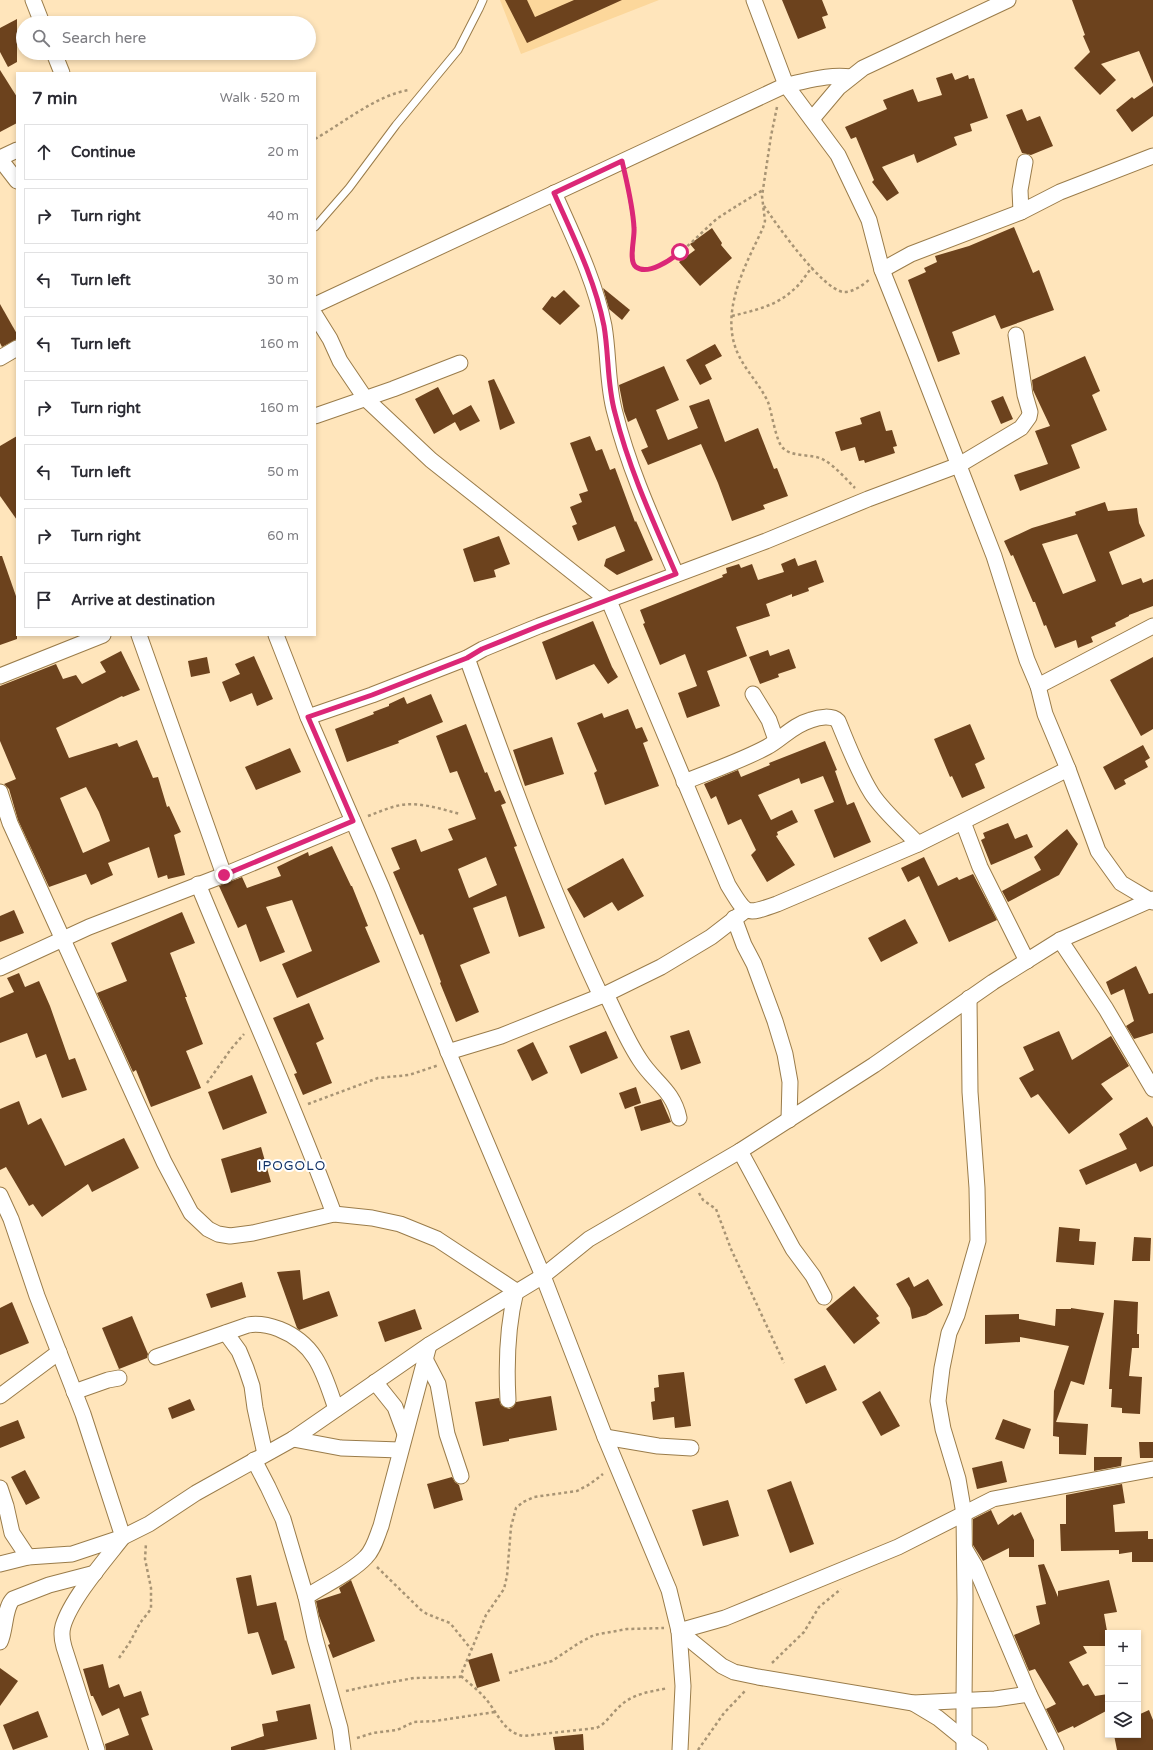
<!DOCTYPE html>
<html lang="en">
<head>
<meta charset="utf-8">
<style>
  :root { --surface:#fff; --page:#f7f7f7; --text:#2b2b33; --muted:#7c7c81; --line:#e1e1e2 }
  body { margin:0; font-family:"Varela Round",sans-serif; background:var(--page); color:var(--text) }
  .controls { position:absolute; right:12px; bottom:12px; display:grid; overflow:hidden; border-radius:0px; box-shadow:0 2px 6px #0003 }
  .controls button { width:36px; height:36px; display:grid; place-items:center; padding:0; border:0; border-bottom:1px solid var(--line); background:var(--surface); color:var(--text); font:20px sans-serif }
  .stop { position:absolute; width:12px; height:12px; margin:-9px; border:3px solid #db2777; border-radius:50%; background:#fff }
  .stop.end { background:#db2777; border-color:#fff; box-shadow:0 1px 4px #0008 }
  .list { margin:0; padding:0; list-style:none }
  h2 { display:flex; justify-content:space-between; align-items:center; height:52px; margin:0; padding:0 16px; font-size:17px }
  h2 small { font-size:13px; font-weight:400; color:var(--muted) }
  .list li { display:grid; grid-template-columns:26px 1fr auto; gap:12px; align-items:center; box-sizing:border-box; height:56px; margin:0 8px 8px; padding:0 8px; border:1px solid var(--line); border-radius:0px }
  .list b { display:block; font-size:15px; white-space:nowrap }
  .list em { font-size:13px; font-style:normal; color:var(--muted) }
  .icon { flex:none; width:22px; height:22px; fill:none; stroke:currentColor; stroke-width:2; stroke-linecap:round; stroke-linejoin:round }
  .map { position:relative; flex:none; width:1153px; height:1750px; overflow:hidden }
  .search { position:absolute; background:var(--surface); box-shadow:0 2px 6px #0003; left:16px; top:16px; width:300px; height:44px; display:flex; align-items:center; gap:10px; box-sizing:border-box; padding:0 14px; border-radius:22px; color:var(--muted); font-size:15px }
  .panel { position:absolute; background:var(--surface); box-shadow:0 2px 6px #0003; left:16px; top:72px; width:300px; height:564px; border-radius:0px }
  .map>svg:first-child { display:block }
  .built { fill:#fcd79b }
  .building { fill:#6c421d; fill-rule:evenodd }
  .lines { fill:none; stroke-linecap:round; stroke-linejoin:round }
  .service-casing { stroke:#9a7c4a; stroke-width:9 }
  .minor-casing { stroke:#9a7c4a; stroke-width:17 }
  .path { stroke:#a89474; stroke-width:2.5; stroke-dasharray:3 3; stroke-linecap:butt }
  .service { stroke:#fff; stroke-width:7 }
  .minor { stroke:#fff; stroke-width:15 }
  .route { stroke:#db2777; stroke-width:5 }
  .labels { text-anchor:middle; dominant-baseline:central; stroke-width:4; stroke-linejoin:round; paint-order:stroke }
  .quarter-label { font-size:13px; letter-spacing:1px; fill:#113266; stroke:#fff }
</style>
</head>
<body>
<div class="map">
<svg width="1153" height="1750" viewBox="0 0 1153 1750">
  <rect width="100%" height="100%" fill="#ffe5bb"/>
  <path class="built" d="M500 0H659L521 54Z"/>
  <g class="building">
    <path d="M505 0H527L535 17 574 0H622L527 43Z"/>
    <path d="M782 0H822L828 15 822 17 826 28 798 39Z"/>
    <path d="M1072 0H1153V84L1139 51 1101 64 1116 80 1100 95 1074 68 1090 52 1083 36 1085 35Z"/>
    <path d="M17 19V62L8 67 0 52V28Z"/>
    <path d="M0 70 17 97V123L0 132Z"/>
    <path d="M952 73 955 80 968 75 969 79 974 78 988 118 970 124 972 131 954 137 957 145 917 163 914 154 882 167 899 193 887 201 872 182 874 180 856 137 851 139 845 127 887 109 883 100 913 89 918 102 942 95 936 78Z"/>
    <path d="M1153 86V116L1132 132 1116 110 1132 97 1134 99Z"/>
    <path d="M1022 109 1027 121 1040 116 1053 146 1031 155 1022 153 1006 115Z"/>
    <path d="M1014 227 1033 273 1039 270 1054 310 1001 329 995 315 952 332 960 354 938 362 908 280 926 272 924 268 937 262 935 256 969 246Z"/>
    <path d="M712 228 722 243 721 245 732 258 700 286 679 262 695 250 690 244Z"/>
    <path d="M603 288 630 310 622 320 609 309Z"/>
    <path d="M564 290 580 306 560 325 542 309 552 296 555 298Z"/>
    <path d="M0 304 17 334V339L2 347 0 343Z"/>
    <path d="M715 344 722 356 705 365 712 379 700 385 686 360Z"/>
    <path d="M1085 356 1100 391 1092 395 1107 430 1071 445 1080 468 1020 491 1014 475 1048 464 1035 431 1050 426 1033 390 1032 380Z"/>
    <path d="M664 366 679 400 656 410 668 440 698 428 689 406 709 399 725 442 758 428 774 469 777 468 788 496 763 505 765 509 732 521 718 483 701 444 648 465 641 450 648 447 636 418 628 422 624 411 619 385Z"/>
    <path d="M494 379 515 423 500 430 488 381Z"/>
    <path d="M438 387 453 415 471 405 480 421 460 431 455 422 434 434 415 399Z"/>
    <path d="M1003 396 1013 419 1001 424 991 401Z"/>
    <path d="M880 411 886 431 892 430 897 446 893 447 895 453 865 463 864 460 859 461 855 447 841 451 835 432 862 424 860 418Z"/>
    <path d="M17 436V520L0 496V446Z"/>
    <path d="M590 436 596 451 602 449 610 470 615 468 635 522 636 521 653 560 617 575 604 566 606 559 625 551 615 526 578 541 572 526 577 524 570 507 582 502 579 494 588 491 570 443Z"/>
    <path d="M1105 502 1108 511 1137 508 1139 523 1145 536 1109 552 1122 585 1141 578 1143 583 1153 579V606L1129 615V616L1115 623 1116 626 1091 637 1093 642 1078 648 1076 640 1055 648 1046 625 1044 626 1035 602H1033L1013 555 1011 556 1004 541 1032 528 1076 515 1075 512ZM1077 534 1096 581 1063 594 1042 544Z"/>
    <path d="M499 536 510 564 494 570 496 577 474 582 463 549Z"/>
    <path d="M0 556H2L17 599V639L0 645Z"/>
    <path d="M795 558 798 566 816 560 824 582 808 588 809 591 792 597V594L766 604 770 616 736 627 747 656 707 671 720 706 687 718 678 693 697 686 685 654 660 665 643 624 645 623 640 610 723 577 722 575 727 573 726 568 739 564 741 568 752 564 758 580 784 572 781 564Z"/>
    <path d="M593 621 612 667 618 677 608 684 594 664 556 680 542 642Z"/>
    <path d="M789 649 796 668 778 674 779 677 760 684 749 657 768 650 770 656Z"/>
    <path d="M121 651 140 690 123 697 122 696 56 728 69 758 117 743 119 747 137 740 153 778 158 777 167 807 169 806 181 832 174 835 185 875 168 879 167 875 158 878 149 847 108 863 113 875 91 885 86 874 49 887 18 820 9 789 4 784 16 779 0 741V686L56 664 63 679 76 675 82 684 106 672 100 662ZM86 787 99 812 110 841 83 853 60 798Z"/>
    <path d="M254 656 273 699 257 706 252 693 230 702 222 682 240 674 235 664Z"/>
    <path d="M207 657 210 673 191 677 188 661Z"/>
    <path d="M1153 657V729L1141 736 1110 680Z"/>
    <path d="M431 694 443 722 398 741 399 743 347 762 335 729 374 714 373 712 389 706V704L404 697 407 704Z"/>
    <path d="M628 709 636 729 642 727 648 741 643 743 659 786 605 805 594 773 597 771 577 723 602 713 604 718Z"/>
    <path d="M466 724 485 773 487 772 495 792 500 790 506 803 501 805 517 846 514 847 545 928 519 937 506 896 473 908 490 953 460 965 479 1012 456 1022 440 983 441 982 423 934 420 935 393 872 400 869 391 848 416 839 421 852 453 840 448 829 476 819 457 771 450 773 436 736ZM486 857 497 885 469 898 458 869Z"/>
    <path d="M970 724 985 759 975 764 985 788 962 798 952 776 950 777 934 739Z"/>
    <path d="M552 737 564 774 525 786 513 750Z"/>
    <path d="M825 741 837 770 835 771 847 805 854 802 871 842 834 858 814 810 834 802 823 776 801 784 799 778 758 795 771 820 792 810 798 822 777 832 778 835 776 836 795 865 767 882 751 855 756 850 741 819 728 825 716 796 711 799 704 784 738 770 741 777 770 765 769 763Z"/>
    <path d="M1143 745 1150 758 1145 761 1148 767 1124 780 1126 784 1115 790 1103 767Z"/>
    <path d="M290 748 301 772 256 790 245 767Z"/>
    <path d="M1008 823 1015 839 1027 834 1033 847 991 865 981 840 985 838 983 833Z"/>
    <path d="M1067 829 1078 844 1059 875 1008 902 1002 891 1041 870 1034 857Z"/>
    <path d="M332 846 351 886H352L368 926 365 927 380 962 297 998 282 964 312 951 292 900 266 907 285 952 260 962 246 924 238 928 219 886 242 877 247 888 281 876 277 867 308 852 309 856Z"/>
    <path d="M924 857 938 886 957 877 959 880 973 874 997 920 949 942 919 876 908 882 901 868Z"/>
    <path d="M623 858 644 896 618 911 612 902 584 918 567 889Z"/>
    <path d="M14 910 24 933 0 942V916Z"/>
    <path d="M182 912 195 943 170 953 187 997H185L203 1044 186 1051 201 1088 151 1107 136 1070 133 1072 97 993 127 981 111 943Z"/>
    <path d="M905 919 918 943 881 962 868 938Z"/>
    <path d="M1136 966 1149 994 1153 993V1033L1134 1039 1126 1026 1134 1021 1124 989 1111 995 1106 982Z"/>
    <path d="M19 973 25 987 39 981 50 1006 69 1060 75 1058 87 1090 62 1098 46 1054 36 1058 27 1033 0 1043V998L14 992 7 978Z"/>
    <path d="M309 1003 324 1039 316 1043 332 1083 303 1095 294 1074 297 1073 273 1018Z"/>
    <path d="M689 1030 701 1063 681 1070 670 1036Z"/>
    <path d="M606 1031 618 1058 581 1074 569 1046Z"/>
    <path d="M1059 1031 1072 1060 1111 1036 1129 1066 1101 1084 1113 1099 1069 1134 1038 1094 1031 1098 1019 1078 1034 1070 1023 1047Z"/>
    <path d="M533 1042 548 1073 532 1081 517 1050Z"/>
    <path d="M252 1075 267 1113 223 1130 208 1092Z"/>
    <path d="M636 1087 641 1103 625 1109 619 1093Z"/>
    <path d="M661 1099 671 1122 641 1131 634 1107Z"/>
    <path d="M19 1101 28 1125 41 1118 65 1166 124 1138 139 1168 92 1192 88 1184 42 1217 33 1204 29 1206 6 1167 0 1170V1109Z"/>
    <path d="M1147 1117 1153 1127V1166L1140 1172 1136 1163 1086 1185 1079 1170 1127 1149 1119 1134Z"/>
    <path d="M261 1147 271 1182 231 1193 221 1159Z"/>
    <path d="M1059 1227 1080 1229 1079 1241 1096 1242 1094 1265 1056 1262Z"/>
    <path d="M1134 1237 1151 1238 1150 1261H1132Z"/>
    <path d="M300 1270 303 1300 329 1291 338 1316 299 1330 297 1328 277 1272Z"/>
    <path d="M909 1277 914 1287 928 1279 943 1305 926 1315 912 1319 910 1308 896 1284Z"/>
    <path d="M242 1282 246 1297 211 1308 206 1294Z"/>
    <path d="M854 1286 879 1316 876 1318 880 1323 854 1344 826 1309Z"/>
    <path d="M1114 1300 1138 1302 1137 1334H1139V1348H1132L1129 1376 1142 1377 1140 1414 1122 1413V1408L1111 1407 1112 1389H1109Z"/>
    <path d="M12 1302 29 1343 0 1355V1308Z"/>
    <path d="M1071 1308 1104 1313 1084 1385 1071 1381 1056 1422 1088 1424 1086 1455 1059 1454V1437L1053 1436 1054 1391 1069 1346 1020 1337V1342L985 1344V1315L1019 1314V1319L1055 1326 1056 1309H1071Z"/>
    <path d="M415 1309 422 1329 385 1342 378 1322Z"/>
    <path d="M132 1316 148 1354 147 1358 119 1369 102 1328Z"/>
    <path d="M825 1365 837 1390 806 1404 794 1379Z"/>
    <path d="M684 1372 691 1426 675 1428 674 1417 653 1420 651 1402 655 1401 654 1388 659 1387 658 1375Z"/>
    <path d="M880 1391 900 1426 881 1436 862 1402Z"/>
    <path d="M551 1396 557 1430 509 1439V1441L483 1446 475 1402 499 1398 501 1405 509 1409 513 1407 516 1402Z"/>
    <path d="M190 1399 195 1410 172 1419 168 1408Z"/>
    <path d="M1003 1419 1031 1429 1024 1449 995 1439Z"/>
    <path d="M18 1420 25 1438 0 1448V1427Z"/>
    <path d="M1139 1442H1153V1458H1140Z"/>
    <path d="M1094 1457H1122L1121 1466 1094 1471Z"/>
    <path d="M1002 1461 1007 1482 977 1489 972 1468Z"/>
    <path d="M25 1470 40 1498 26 1505 11 1477Z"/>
    <path d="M452 1477 455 1482 459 1485 463 1500 434 1509 427 1484Z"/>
    <path d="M791 1481 814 1544 790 1553 767 1490Z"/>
    <path d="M1122 1484 1125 1503 1113 1505 1115 1532 1148 1531V1539H1153V1562H1132V1552L1119 1554V1550L1061 1551 1060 1524H1066V1495Z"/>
    <path d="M728 1500 739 1536 703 1546 692 1510Z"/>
    <path d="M991 1510 998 1525 1013 1514 1014 1516 1021 1512 1034 1540V1557H1009V1548L983 1561 973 1545V1519Z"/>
    <path d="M1044 1564 1058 1597V1591L1109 1580 1117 1612 1104 1614 1107 1631V1646H1083L1087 1653 1069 1662 1083 1686 1088 1684 1095 1696 1108 1694V1710L1074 1728 1073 1726 1058 1733 1046 1709 1056 1704 1035 1669 1029 1671 1014 1635 1040 1624 1036 1606 1046 1604 1038 1565Z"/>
    <path d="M251 1575 257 1606 276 1602 285 1641 286 1640 295 1668 272 1675 258 1632 248 1634 236 1578Z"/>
    <path d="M351 1580 375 1641 333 1658 328 1645 330 1644 319 1616 316 1601 341 1593 339 1588Z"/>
    <path d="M492 1653 500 1681 477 1688 468 1660Z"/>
    <path d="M103 1664 109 1688 119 1684 124 1697 141 1691 149 1715 141 1718 153 1750H106L105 1744 129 1735 119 1708 102 1716 93 1696H91L83 1669Z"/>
    <path d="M0 1668 18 1681 0 1706Z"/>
    <path d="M310 1704 317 1739 264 1750H231V1747L264 1736 262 1724 278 1721 276 1711Z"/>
    <path d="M1149 1710 1153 1720V1750H1117L1114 1735H1138V1715Z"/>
    <path d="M38 1711 48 1737 13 1750 3 1725Z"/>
    <path d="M583 1734 584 1750H555L553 1737Z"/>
  </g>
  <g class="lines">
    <g class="service-casing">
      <path id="service" d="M315 227 349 188 396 125 458 50 479 9 483 0"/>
    </g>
    <g class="minor-casing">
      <g id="minor">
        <path d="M33 0 42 23"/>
        <path d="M754 0 786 85 838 155 869 220 882 270 916 355 994 556 1027 660 1038 686 1045 714 1068 769 1098 851 1121 883 1153 902"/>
        <path d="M54 53 62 73"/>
        <path d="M812 119 839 87 863 68 1008 0"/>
        <path d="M0 158 17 150"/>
        <path d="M0 159 17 181"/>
        <path d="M554 193C573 236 595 280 604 326 609 355 607 385 615 413 629 469 653 521 676 574"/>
        <path d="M1021 212 1020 190 1025 162"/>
        <path d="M882 270 911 254 1021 212 1060 192 1153 156"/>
        <path d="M315 305 786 85C808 81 828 74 851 77"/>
        <path d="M315 315 330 339 340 361 365 398 431 460 609 601 728 885C746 914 744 916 777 904L918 844 1068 769"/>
        <path d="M0 358 17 348"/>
        <path d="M315 416 393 389 460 363"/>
        <path d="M139 635 224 875"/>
        <path d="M276 635 308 717 382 888 452 1061 543 1276 605 1437 669 1590 679 1631 683 1686 680 1750"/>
        <path d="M467 658C508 772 549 886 601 996"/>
        <path d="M0 676 103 635"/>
        <path d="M1038 686 1153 626"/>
        <path d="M753 694 769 720 776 740"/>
        <path d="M308 717 372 695 467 658 483 649 539 626 766 541 868 499 959 465 1021 428 1029 417 1030 412 1025 395 1016 335"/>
        <path d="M684 782C711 771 741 761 767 747 783 738 793 725 811 720 819 717 832 715 838 721 848 745 858 772 872 794 884 812 903 828 918 844"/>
        <path d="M0 792 10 823 164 1162 191 1213 208 1229 218 1234 230 1236 253 1233 334 1214 372 1218 400 1224 437 1239 516 1291C507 1327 506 1363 508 1400"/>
        <path d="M963 822 980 867 1027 961"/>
        <path d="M198 884C243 994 293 1102 334 1214"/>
        <path d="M734 918 744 945 754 964 775 1021 785 1054 790 1082 789 1120"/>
        <path d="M1060 940 1106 1009 1153 1089"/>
        <path d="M0 968 89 927 224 875 353 821"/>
        <path d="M606 994C617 1016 626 1039 640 1060 654 1082 673 1090 679 1118"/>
        <path d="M448 1052 501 1036 606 994 661 967 711 937 746 910"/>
        <path d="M740 1151 793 1249 813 1276 824 1297"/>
        <path d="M0 1195 11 1219 37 1296 83 1414 123 1537C105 1560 71 1599 63 1626 61 1633 62 1640 64 1647L97 1750"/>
        <path d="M226 1333 239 1351 246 1368 252 1386 255 1408 265 1454"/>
        <path d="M156 1357 248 1325C259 1323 268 1325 279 1329 317 1344 324 1374 336 1409"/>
        <path d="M425 1359 438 1384 447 1434 461 1476"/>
        <path d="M375 1382 395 1407 405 1434"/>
        <path d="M74 1392 108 1380 119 1378"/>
        <path d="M0 1396 59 1352"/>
        <path d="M605 1437 658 1446 691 1448"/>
        <path d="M293 1439 341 1448 400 1450"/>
        <path d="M254 1460 268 1487 283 1519 306 1597 315 1638 340 1728 343 1750"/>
        <path d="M0 1488 6 1506 12 1533 28 1557"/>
        <path d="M965 1549 975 1566 1029 1694 1056 1750"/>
        <path d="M0 1564 28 1557 72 1554 123 1537 149 1524 196 1493 293 1439 429 1345 543 1276 589 1239 740 1151 874 1065 993 982 1060 940 1153 899"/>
        <path d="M306 1597C324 1585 351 1573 366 1557 374 1549 377 1536 381 1526L429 1345"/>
        <path d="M679 1631 725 1618 898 1547 993 1499 1153 1469"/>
        <path d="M679 1631 722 1666 734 1672 758 1677 913 1703 995 1699 1029 1694"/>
        <path d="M0 1642C6 1630 4 1608 13 1599L49 1585 95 1573"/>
        <path d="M913 1703 938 1718 965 1740 980 1750"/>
        <path d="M964 1750V1701L965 1599 964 1514 958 1479 943 1429 938 1401 942 1368 949 1333 957 1315 978 1241 977 1188 970 1092 969 998"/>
      </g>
    </g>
    <g class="path">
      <path d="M777 107 771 136 762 196 765 221 763 228C745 266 718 314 739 356 747 372 760 385 768 402 772 413 776 442 783 448 793 458 812 453 824 460 835 466 846 479 855 488"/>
      <path d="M315 139C343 123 377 95 409 90"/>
      <path d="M626 177 634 228 633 263C653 289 702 230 718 218 733 208 748 199 763 190"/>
      <path d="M764 206C777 225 821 288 843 292 852 293 863 285 870 279"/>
      <path d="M732 316C752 311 776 306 792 291 800 285 806 275 812 267"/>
      <path d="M368 816C379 812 390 807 401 805 421 802 441 809 460 814"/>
      <path d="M207 1083 231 1049 244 1034"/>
      <path d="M308 1104 378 1078 409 1075 439 1065"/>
      <path d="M699 1193 703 1200 716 1209 731 1249 784 1363"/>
      <path d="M377 1567 421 1610 427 1614 450 1623 471 1649"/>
      <path d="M119 1658 130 1642 140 1623 151 1609V1588L145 1559 146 1543"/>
      <path d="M772 1663 804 1632 819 1607 841 1589"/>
      <path d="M509 1673 552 1661 579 1643 594 1635 627 1629 664 1628"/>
      <path d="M461 1676C469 1683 478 1690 485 1698 497 1711 503 1733 524 1736L596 1728C605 1725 612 1713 619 1707 633 1693 650 1692 668 1688"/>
      <path d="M346 1691 364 1687 414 1678 460 1677 486 1615 504 1589 507 1576 511 1527 516 1508 523 1502 534 1497 577 1491 590 1484 603 1474"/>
      <path d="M357 1738 373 1733 397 1730 414 1722 435 1721 495 1712"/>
      <path d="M698 1750 724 1713 746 1690"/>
    </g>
    <use href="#service" class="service"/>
    <use href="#minor" class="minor"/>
  </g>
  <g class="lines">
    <path class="route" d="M224 875 353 821 308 717 372 695 467 658 482 649 539 626 676 574C653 521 629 469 615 413 607 385 609 355 604 326 595 280 573 236 554 193L622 161C627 183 633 206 634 228 635 238 628 261 636 267 648 276 672 259 680 252"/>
  </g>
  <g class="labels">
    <g class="quarter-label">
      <text x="292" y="1166">IPOGOLO</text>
    </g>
  </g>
</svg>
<div class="controls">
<button>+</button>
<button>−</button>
<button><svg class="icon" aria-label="layers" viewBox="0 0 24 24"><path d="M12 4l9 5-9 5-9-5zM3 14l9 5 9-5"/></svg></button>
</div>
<div class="stop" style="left:680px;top:252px"></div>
<div class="stop end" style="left:224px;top:875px"></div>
<div class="search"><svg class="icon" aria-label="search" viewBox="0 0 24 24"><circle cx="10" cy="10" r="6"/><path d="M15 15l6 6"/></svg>Search here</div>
<section class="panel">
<h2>7 min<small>Walk · 520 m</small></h2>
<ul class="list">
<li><svg class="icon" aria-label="ahead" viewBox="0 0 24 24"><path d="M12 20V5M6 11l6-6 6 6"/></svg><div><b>Continue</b></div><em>20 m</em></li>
<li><svg class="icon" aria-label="right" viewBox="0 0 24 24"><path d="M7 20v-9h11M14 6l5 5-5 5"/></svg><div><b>Turn right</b></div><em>40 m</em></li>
<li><svg class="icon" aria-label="left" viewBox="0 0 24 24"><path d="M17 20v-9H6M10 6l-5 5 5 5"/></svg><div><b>Turn left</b></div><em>30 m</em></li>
<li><svg class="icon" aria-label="left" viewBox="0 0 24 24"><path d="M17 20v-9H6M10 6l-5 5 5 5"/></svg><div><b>Turn left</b></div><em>160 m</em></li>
<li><svg class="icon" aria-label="right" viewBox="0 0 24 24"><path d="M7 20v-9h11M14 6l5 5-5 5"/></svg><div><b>Turn right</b></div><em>160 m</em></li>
<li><svg class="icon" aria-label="left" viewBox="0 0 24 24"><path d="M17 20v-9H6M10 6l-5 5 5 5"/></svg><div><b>Turn left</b></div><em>50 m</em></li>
<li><svg class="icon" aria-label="right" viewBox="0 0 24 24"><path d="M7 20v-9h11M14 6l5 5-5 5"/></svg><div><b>Turn right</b></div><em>60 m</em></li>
<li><svg class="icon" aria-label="arrive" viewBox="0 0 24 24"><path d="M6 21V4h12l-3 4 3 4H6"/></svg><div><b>Arrive at destination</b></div></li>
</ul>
</section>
</div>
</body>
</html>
